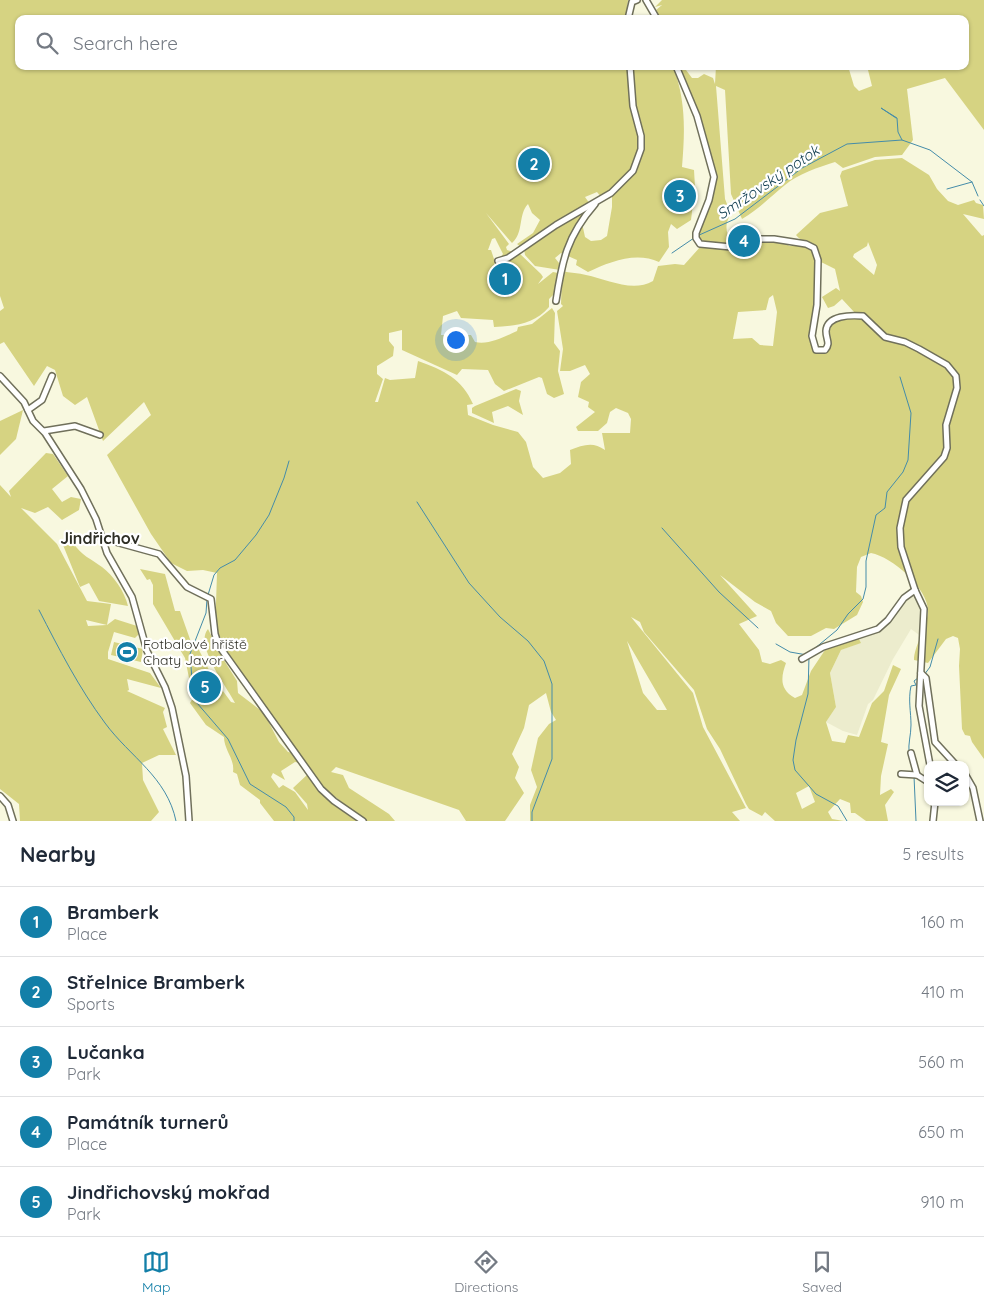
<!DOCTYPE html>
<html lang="en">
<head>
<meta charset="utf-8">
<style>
  :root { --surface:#fff; --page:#f2f2f3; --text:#1f2937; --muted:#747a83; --line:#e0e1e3; --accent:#137fa8 }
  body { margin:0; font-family:Quicksand,sans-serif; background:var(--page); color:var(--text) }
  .controls { position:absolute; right:15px; bottom:15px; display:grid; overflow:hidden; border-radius:10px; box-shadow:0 1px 4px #0004 }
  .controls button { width:45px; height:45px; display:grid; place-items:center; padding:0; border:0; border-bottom:1px solid var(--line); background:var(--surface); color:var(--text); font:25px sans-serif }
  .you { position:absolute; left:455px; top:339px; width:18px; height:18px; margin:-12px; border:4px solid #fff; border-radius:50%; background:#1a73e8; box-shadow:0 0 0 8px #1a73e833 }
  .badge { display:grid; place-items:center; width:32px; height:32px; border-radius:50%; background:var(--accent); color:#fff; font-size:16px; font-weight:700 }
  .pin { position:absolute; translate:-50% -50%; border:2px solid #fff; box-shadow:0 1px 5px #0006 }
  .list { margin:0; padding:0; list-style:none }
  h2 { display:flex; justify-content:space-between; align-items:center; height:65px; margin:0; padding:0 20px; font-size:21px }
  h2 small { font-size:16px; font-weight:400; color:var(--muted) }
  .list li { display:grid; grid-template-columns:32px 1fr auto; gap:15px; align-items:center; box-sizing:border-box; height:70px; padding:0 20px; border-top:1px solid var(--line) }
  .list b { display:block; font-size:19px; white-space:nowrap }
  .list p { margin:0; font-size:16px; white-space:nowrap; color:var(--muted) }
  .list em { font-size:16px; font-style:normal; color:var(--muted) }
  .icon { flex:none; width:28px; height:28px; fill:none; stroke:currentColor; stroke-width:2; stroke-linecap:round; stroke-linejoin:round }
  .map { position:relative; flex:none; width:984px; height:821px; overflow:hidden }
  .search { position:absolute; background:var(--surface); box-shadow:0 1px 4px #0004; left:15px; right:15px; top:15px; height:55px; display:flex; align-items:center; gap:12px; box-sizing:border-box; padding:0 18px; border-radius:10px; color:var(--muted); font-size:19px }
  .sheet { height:415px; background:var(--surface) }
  nav { display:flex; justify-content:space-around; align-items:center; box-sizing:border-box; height:70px; border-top:1px solid var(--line); background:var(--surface); font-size:14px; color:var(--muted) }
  nav a { display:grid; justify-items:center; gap:2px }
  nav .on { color:var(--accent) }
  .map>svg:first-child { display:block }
  .built { fill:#ececcd }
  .green { fill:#d6d382; fill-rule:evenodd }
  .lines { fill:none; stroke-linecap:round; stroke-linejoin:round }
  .stream { stroke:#448ca9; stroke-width:1 }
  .minor-casing { stroke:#70705b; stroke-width:8 }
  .minor { stroke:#fff; stroke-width:5 }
  .labels { text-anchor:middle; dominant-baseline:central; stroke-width:4.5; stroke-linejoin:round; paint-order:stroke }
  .poi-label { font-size:14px; fill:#2e2e25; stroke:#fff; text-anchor:start }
  .water-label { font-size:15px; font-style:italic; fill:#0f3c4f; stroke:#fff }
  .quarter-label { font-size:16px; font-weight:bold; fill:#2e2e25; stroke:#fff }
</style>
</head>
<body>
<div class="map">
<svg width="984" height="821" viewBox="0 0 984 821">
  <rect width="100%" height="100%" fill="#f8f8df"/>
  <path class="built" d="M913 588 923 608 922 637 911 629 893 659 873 700 868 704 857 735 843 731 826 722 836 707 830 673 841 650 860 643V638L886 627Z"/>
  <g class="green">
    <path d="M0 0H628L626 19H19V66H628L631 110 639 134 640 147 633 170 601 197 597 192 585 197 590 204 521 247 517 244 533 233 540 220 532 213 528 204C518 214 524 233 512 243L486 213 509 244 506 247 507 250 513 252 500 258 503 254 495 238 492 239 488 250H491L495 262 493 270 501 268 518 252 541 274 543 277 538 284 553 272 558 273 554 294 549 299V307C535 324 515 326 494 327L493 320 461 318 457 311 443 316 441 335H471L475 342C489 345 504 337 517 331L518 327 532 324 552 308 555 313 554 343 560 351 558 371 564 394 554 398 547 394 542 378 539 377 504 391 495 384 488 370 462 369 457 375 402 350V330L389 333V341L394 347 393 356 377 366V374L383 379 375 402H378L385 378 390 380 415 378 418 361C444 370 462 379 473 404L467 405 468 415 493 425 518 432 526 442 533 467 543 478 560 473 571 464 570 450C583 445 593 441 605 450L602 433H630L631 419 628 413 616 408 610 412 607 423 598 431H578L576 427 595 412 588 407 589 402 578 397 581 382 590 374 585 365 570 371H560L563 349 557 311 563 306 561 304 562 271C570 273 579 273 586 275 607 279 632 293 653 281L658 266 675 264 684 265 701 246 740 249 763 240 787 243 789 246 805 245 816 254V302L810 336 816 352 827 353 830 347C831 323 825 321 853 318L855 313 842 299 834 306 828 308 822 297 836 288 840 291 835 269 821 262C820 244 805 246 796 235L820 213 848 206 840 176 842 171 875 160 902 158 929 175 937 189 948 201 958 205 974 200 976 203 983 205 984 219 963 214 982 236 984 235V759L972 742 970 736 965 735 962 729 959 666 960 649 958 638 953 636 946 639 928 663 914 660C914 646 927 628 928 611 928 588 892 557 871 553L861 557 857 567 856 592 861 596 863 602 857 615 834 629 826 628 811 636H788L776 623 771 611 755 602 720 575 757 616 739 624 759 650 762 662 770 664 781 660 786 663C781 677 779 689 795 698L802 695 811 671 825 650 858 637 861 643 841 650 830 673 836 707 826 722 832 741 845 743 848 735 859 737 872 703 884 691 893 665 901 669 889 695 881 742 888 744 881 776 880 795 891 789 894 792 885 805 888 821H866L855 813H851L850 803 840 799 828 812 832 819 844 821H775L765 812 762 816 749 809 746 804 720 749 707 729 694 690 644 632 640 622 631 617 693 693 703 727 746 808 732 812 740 821H530V805L537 787 531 770 538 738 549 724 556 720 551 712 546 693 529 705 524 728 512 754 519 767 515 778 524 793 505 821H466L459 810 336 767 331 772 343 775 349 788 389 814 395 821H365L322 786 215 634 217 573 203 570 187 571 171 563 151 534 107 455 151 415 144 402 103 441 87 397 75 405 63 396 55 370 47 366 34 386 4 342 0 344V311L4 308 0 296ZM868 242 877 265 874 275 853 257 854 254 867 246ZM773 295 777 312 773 346 760 345 752 338 733 339 738 312 766 310 769 298ZM627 641 667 710H657L643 693ZM809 786 815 802 802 809 796 793Z"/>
    <path d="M662 0H984V130L945 78 907 89 913 140 902 155 875 157 843 168 835 162C819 167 798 174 785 185 770 197 759 209 742 219L731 194 725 90 716 86 725 199 731 214C724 224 726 232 731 243 718 246 705 246 697 235L715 171 688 86 679 68 686 70 692 78H698L704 74 713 78 715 84 716 66H848L854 86 859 91 872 86 867 66H965V19H659L656 10 662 5 655 7Z"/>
    <path d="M631 66H673C686 101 685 130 682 167L694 170 695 187 691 220 677 229 671 224 668 232 669 247 659 262C636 251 609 262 588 272L576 265 577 260 561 253 555 258 559 263 560 270 535 266 525 255 524 249 593 204 582 223 585 237 591 241 601 240 607 236 612 207V195L637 171 643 148V133L635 108Z"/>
    <path d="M516 389 521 391 519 401 523 415 508 406 492 412 494 423 472 413V408L475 406Z"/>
    <path d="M23 410 16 439 0 455V421Z"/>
    <path d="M46 453 53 454 68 476 52 489 62 502 71 497 81 499 79 510 62 520 48 507 35 513 21 508 57 544 87 601 111 604 107 625 86 620 88 626 107 625 115 619 137 626 139 634 135 638 114 632 108 652V659L150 673 161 688 127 679 129 690 127 691 165 708 163 712 167 727 163 729 176 755H159L142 763 143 780 159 812 151 821H20L19 804 0 789V485L11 497 9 491Z"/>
    <path d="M68 544H74C81 555 91 559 102 567 113 575 125 592 128 606L99 601 89 583 80 587 63 545Z"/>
    <path d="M140 569 165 574 175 611H180L191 642H195L212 676 231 702 235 703C227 687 194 645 208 629L222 657 237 681 238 693 264 713 279 742 288 752 294 753 300 763 295 762 281 771 285 780 273 773 271 777 279 788 283 785 295 792 308 810 307 804 293 788 308 774 335 806 357 821H274L260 803V800L240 785 237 774 233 772C235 759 224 750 224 737L206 725 190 703 193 698 185 658 153 604V585L150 579 147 580Z"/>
    <path d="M114 642 143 649 141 662 111 655Z"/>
  </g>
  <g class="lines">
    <g class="stream">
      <path d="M896 118 881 108 897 118 898 132 902 140"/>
      <path d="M947 189 972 182"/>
      <path d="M980 200 984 206"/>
      <path d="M697 236 735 219 802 168 847 144 902 140 930 150 972 182 978 196"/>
      <path d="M672 253 694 238"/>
      <path d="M417 502 469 583 500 617 528 641 544 661 552 684V759L532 812V821"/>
      <path d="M662 528 719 592 758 628"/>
      <path d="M208 595 214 575 220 568 235 560 256 535 269 515 284 478 289 461"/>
      <path d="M207 599 206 613 190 654 193 692 197 703 228 739 250 784 286 807 294 817V821"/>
      <path d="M39 610C59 649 79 688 105 723 130 757 167 777 176 821"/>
      <path d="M776 644 790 652 807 655"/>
      <path d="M814 649 837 630 848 614 863 599 866 587V561L876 515 885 508 887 492 903 472 908 460 911 413 900 377"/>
      <path d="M809 657 808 694 796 740 793 760 795 770 816 794 838 806 847 821"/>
      <path d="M924 675 930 667 938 639"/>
      <path d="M909 753C908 743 911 735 911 725 911 712 908 700 911 686L916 685 914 681 918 678"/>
      <path d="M910 757 913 772"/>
      <path d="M914 776 916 821"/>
    </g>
    <g class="minor-casing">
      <g id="minor">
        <path d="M646 0 657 19"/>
        <path d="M628 19 632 2 637 0"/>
        <path d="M676 66 697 116 714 177 709 200 696 233V238L700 244 731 247 741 246 757 239H774L806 244 814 248 818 260 817 305 812 336 816 350H825C831 343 826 340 826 331 827 315 851 315 863 316L885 337 905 342 919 349 947 365 956 376 957 388 946 425 947 448 944 457 906 500 900 528 901 547 915 590 924 609 919 706 930 765"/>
        <path d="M498 261 508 258 556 225 611 193 633 171 641 149V136L633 106 630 66"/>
        <path d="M556 301C562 261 567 236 595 204"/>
        <path d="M0 376 24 402 33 421 45 433 81 489 96 519 107 553 132 597 147 651 165 687 172 708 186 776 189 821"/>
        <path d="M28 410 42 400 52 376"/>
        <path d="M44 431 75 426 100 435"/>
        <path d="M101 538 159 554 187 587 211 599 215 634 219 646 321 789 334 801 363 821"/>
        <path d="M802 659 823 647 878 629 888 620 904 598 915 590"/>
        <path d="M921 673 926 678 935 742 956 765"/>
        <path d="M911 753 917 775"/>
        <path d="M901 774 917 775 928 782"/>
        <path d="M965 774 973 788 980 821"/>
        <path d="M0 796 8 805 13 821"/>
        <path d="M933 821 935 802"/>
      </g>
    </g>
    <use href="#minor" class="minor"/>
  </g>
  <defs>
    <g id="stadium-disc" transform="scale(1.125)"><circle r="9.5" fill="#137fa8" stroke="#fff"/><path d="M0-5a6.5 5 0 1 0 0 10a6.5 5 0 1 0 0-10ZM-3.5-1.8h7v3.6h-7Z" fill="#fff"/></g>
  </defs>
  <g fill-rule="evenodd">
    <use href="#stadium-disc" x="127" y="652"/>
  </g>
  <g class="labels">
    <g class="poi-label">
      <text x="143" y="644">Fotbalové hřiště<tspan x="143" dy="16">Chaty Javor</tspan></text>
    </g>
    <g class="water-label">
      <text transform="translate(768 182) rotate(-34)">Smržovský potok</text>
    </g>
    <g class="quarter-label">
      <text x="100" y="538">Jindřichov</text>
    </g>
  </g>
</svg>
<div class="controls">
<button><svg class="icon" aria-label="layers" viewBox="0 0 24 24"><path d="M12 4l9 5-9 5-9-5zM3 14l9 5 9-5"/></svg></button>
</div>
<div class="you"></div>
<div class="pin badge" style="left:505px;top:279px">1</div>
<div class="pin badge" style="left:534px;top:164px">2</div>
<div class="pin badge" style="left:680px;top:196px">3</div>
<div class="pin badge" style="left:744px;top:241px">4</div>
<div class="pin badge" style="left:205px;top:687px">5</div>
<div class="search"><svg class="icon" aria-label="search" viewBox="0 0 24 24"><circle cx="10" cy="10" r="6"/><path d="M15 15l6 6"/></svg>Search here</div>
</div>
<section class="sheet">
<h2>Nearby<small>5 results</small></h2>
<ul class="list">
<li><span class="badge">1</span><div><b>Bramberk</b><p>Place</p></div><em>160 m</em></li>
<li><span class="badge">2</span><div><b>Střelnice Bramberk</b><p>Sports</p></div><em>410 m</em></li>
<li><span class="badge">3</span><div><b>Lučanka</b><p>Park</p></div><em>560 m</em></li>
<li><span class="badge">4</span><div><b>Památník turnerů</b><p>Place</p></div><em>650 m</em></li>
<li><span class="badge">5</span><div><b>Jindřichovský mokřad</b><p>Park</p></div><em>910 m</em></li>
</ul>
</section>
<nav>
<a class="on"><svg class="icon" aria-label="map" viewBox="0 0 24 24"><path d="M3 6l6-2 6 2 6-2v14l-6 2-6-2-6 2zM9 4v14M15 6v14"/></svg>Map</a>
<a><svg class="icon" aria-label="directions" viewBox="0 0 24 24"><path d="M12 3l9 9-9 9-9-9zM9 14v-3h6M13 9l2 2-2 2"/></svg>Directions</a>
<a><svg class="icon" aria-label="saved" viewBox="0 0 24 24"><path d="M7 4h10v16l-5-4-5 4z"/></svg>Saved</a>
</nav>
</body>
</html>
